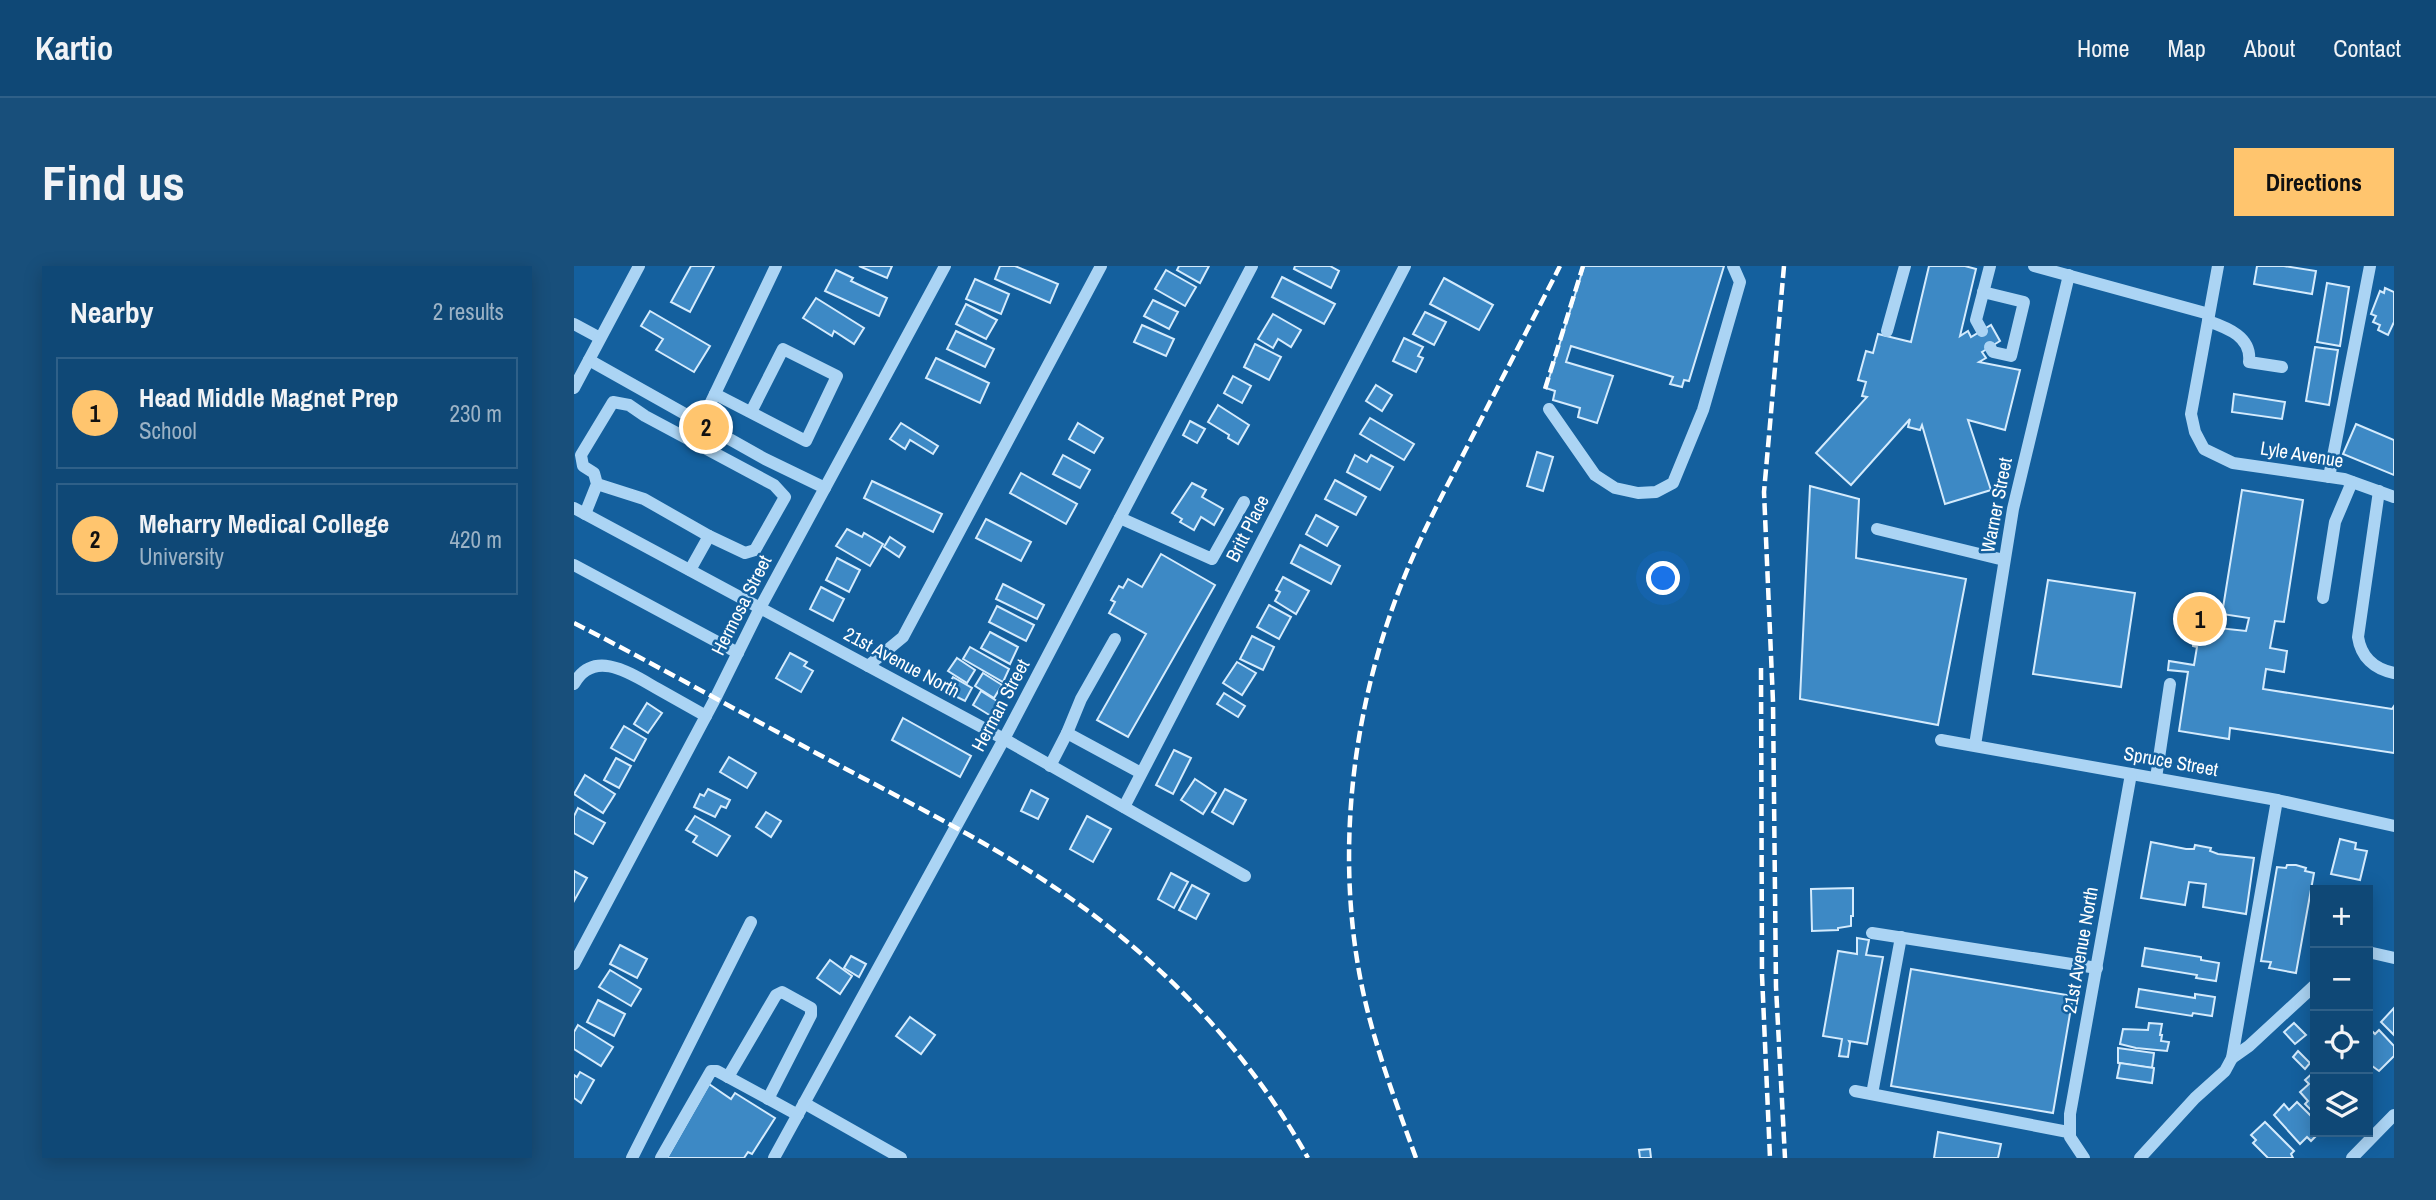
<!DOCTYPE html>
<html lang="en">
<head>
<meta charset="utf-8">
<style>
  :root { --surface:#0f4876; --page:#184f7b; --text:#f1f3f6; --muted:#9bb2c5; --line:#2f6088; --accent:#ffc56e }
  body { margin:0; font-family:"Archivo Narrow",sans-serif; background:var(--page); color:var(--text) }
  .controls { position:absolute; right:21px; bottom:21px; display:grid; overflow:hidden; border-radius:0px; box-shadow:0 4px 18px #0003 }
  .controls button { width:63px; height:63px; display:grid; place-items:center; padding:0; border:0; border-bottom:2px solid var(--line); background:var(--surface); color:var(--text); font:35px sans-serif }
  .you { position:absolute; left:1090px; top:313px; width:24px; height:24px; margin:-18px; border:5px solid #fff; border-radius:50%; background:#1a73e8; box-shadow:0 0 0 10px #1a73e833 }
  .badge { display:grid; place-items:center; width:46px; height:46px; border-radius:50%; background:var(--accent); color:#111; font-size:23px; font-weight:700 }
  .pin { position:absolute; translate:-50% -50%; border:4px solid #fff; box-shadow:0 2px 7px #0006 }
  .list { margin:0; padding:0; list-style:none }
  h2 { display:flex; justify-content:space-between; align-items:center; height:91px; margin:0; padding:0 28px; font-size:30px }
  h2 small { font-size:23px; font-weight:400; color:var(--muted) }
  .list li { display:grid; grid-template-columns:46px 1fr auto; gap:21px; align-items:center; box-sizing:border-box; height:112px; margin:0 14px 14px; padding:0 14px; border:2px solid var(--line); border-radius:0px }
  .list b { display:block; font-size:26px; white-space:nowrap }
  .list p { margin:0; font-size:23px; white-space:nowrap; color:var(--muted) }
  .list em { font-size:23px; font-style:normal; color:var(--muted) }
  .icon { flex:none; width:38px; height:38px; fill:none; stroke:currentColor; stroke-width:2; stroke-linecap:round; stroke-linejoin:round }
  .map { position:relative; flex:none; width:1820px; height:892px; overflow:hidden; border-radius:0px }
  header { display:flex; align-items:center; gap:42px; box-sizing:border-box; height:98px; padding:0 35px; background:var(--surface); border-bottom:2px solid var(--line) }
  header strong { font-size:33px }
  nav { display:flex; gap:38px; margin-inline-start:auto; font-size:24px }
  .intro { display:flex; align-items:center; justify-content:space-between; box-sizing:border-box; height:168px; padding:0 42px }
  h1 { margin:0; font-size:49px }
  .button { padding:18px 32px; border-radius:0px; background:var(--accent); color:#111; font-size:24px; font-weight:700 }
  main { display:flex; gap:42px; padding:0 42px }
  aside { flex:1; background:var(--surface); border-radius:0px; box-shadow:0 4px 18px #0003 }
  .map>svg:first-child { display:block }
  .building { fill:#3d89c5; stroke:#d4ebfd; stroke-width:2 }
  .lines { fill:none; stroke-linecap:round; stroke-linejoin:round }
  .minor { stroke:#abd4f4; stroke-width:12 }
  .rail { stroke:#fff; stroke-width:4.5; stroke-dasharray:12 5; stroke-linecap:butt }
  .labels { text-anchor:middle; dominant-baseline:central; stroke-width:5; stroke-linejoin:round; paint-order:stroke }
  .street-label { font-size:19px; fill:#fff; stroke:#14609e }
</style>
</head>
<body>
<header>
<strong>Kartio</strong>
<nav><a>Home</a><a>Map</a><a>About</a><a>Contact</a></nav>
</header>
<div class="intro"><h1>Find us</h1><a class="button">Directions</a></div>
<main>
<aside>
<h2>Nearby<small>2 results</small></h2>
<ul class="list">
<li><span class="badge">1</span><div><b>Head Middle Magnet Prep</b><p>School</p></div><em>230 m</em></li>
<li><span class="badge">2</span><div><b>Meharry Medical College</b><p>University</p></div><em>420 m</em></li>
</ul>
</aside>
<div class="map">
<svg width="1820" height="892" viewBox="0 0 1820 892">
  <rect width="100%" height="100%" fill="#14609e"/>
  <g class="building">
    <path d="M117 0H140L116 46 97 36Z"/>
    <path d="M285 0H318L313 12Z"/>
    <path d="M426 0H441L484 18 476 37 421 13Z"/>
    <path d="M605 0H635L626 17 603 4Z"/>
    <path d="M721 0H756L765 5 757 22 720 3Z"/>
    <path d="M1010 0H1150L1115 115 1110 114 1108 121 1096 118 1099 111 997 80 992 96 1039 110 1023 157 1004 151 1006 142 979 134 981 125 972 122Z"/>
    <path d="M1355 0H1391L1402 3 1386 70 1394 65 1397 71 1417 59 1426 75 1408 86 1412 92 1405 96 1446 104 1431 164 1394 154 1417 224 1371 238 1348 159 1346 164 1334 161 1336 153 1277 219 1242 187 1293 131 1288 130 1292 116 1284 114 1292 85 1299 87 1304 68 1337 76Z"/>
    <path d="M1683 0H1710L1742 5 1738 28 1680 18Z"/>
    <path d="M262 4 279 12 277 15 313 32 305 50 251 25Z"/>
    <path d="M592 4 622 21 611 40 581 23Z"/>
    <path d="M708 11 761 38 750 58 698 31Z"/>
    <path d="M870 12 919 39 905 64 856 38Z"/>
    <path d="M401 13 435 28 427 48 392 33Z"/>
    <path d="M1753 17 1775 21 1766 80 1743 76Z"/>
    <path d="M1811 22 1820 26V56L1814 69 1804 64 1806 59 1799 56 1802 50 1797 48 1806 25 1810 27Z"/>
    <path d="M242 32 290 62 280 78 260 65 258 70 229 52Z"/>
    <path d="M579 34 604 46 595 63 570 50Z"/>
    <path d="M392 38 423 54 412 73 382 58Z"/>
    <path d="M76 45 136 80 120 106 82 84 89 73 67 60Z"/>
    <path d="M851 46 872 56 860 79 839 68Z"/>
    <path d="M699 48 727 64 717 81 704 73 699 82 684 73Z"/>
    <path d="M568 59 600 73 592 90 560 76Z"/>
    <path d="M382 65 420 83 411 101 373 83Z"/>
    <path d="M830 72 849 81 844 90 849 92 842 106 819 95Z"/>
    <path d="M681 78 707 91 695 114 670 101Z"/>
    <path d="M1741 81 1764 84 1755 139 1732 135Z"/>
    <path d="M362 92 415 117 406 137 352 112Z"/>
    <path d="M659 110 677 120 668 137 650 127Z"/>
    <path d="M802 119 818 129 808 145 792 135Z"/>
    <path d="M1660 128 1711 136 1708 153 1658 146Z"/>
    <path d="M644 139 675 159 664 178 654 172 655 169 634 156Z"/>
    <path d="M796 152 840 178 830 194 786 168Z"/>
    <path d="M616 155 631 163 623 177 609 169Z"/>
    <path d="M327 157 364 180 359 188 336 174 331 183 316 173Z"/>
    <path d="M504 157 529 172 520 187 495 173Z"/>
    <path d="M1782 158 1820 174V209L1769 188Z"/>
    <path d="M963 186 979 191 969 225 953 220Z"/>
    <path d="M489 189 516 204 506 222 479 208Z"/>
    <path d="M781 189 793 196 797 189 819 201 806 224 773 206Z"/>
    <path d="M447 207 503 238 492 258 436 227Z"/>
    <path d="M761 214 792 231 782 249 751 233Z"/>
    <path d="M298 215 368 248 359 266 290 232Z"/>
    <path d="M618 217 632 224 628 231 649 243 640 259 627 251 620 264 606 256 608 253 598 247Z"/>
    <path d="M1236 220 1285 233 1282 292 1392 313 1364 459 1226 433Z"/>
    <path d="M1668 224 1729 234 1710 356 1701 355 1696 382 1713 385 1710 406 1692 403 1689 423 1818 443 1820 440V487L1656 462 1655 473 1605 465 1614 406 1594 404 1595 395 1620 399 1623 381 1619 380 1620 369 1625 370 1626 360 1672 365 1675 352 1648 348Z"/>
    <path d="M742 249 764 261 753 280 732 268Z"/>
    <path d="M412 253 457 276 447 295 402 272Z"/>
    <path d="M273 263 288 271 290 267 309 278 296 300 262 280Z"/>
    <path d="M316 271 331 281 325 291 310 281Z"/>
    <path d="M726 279 766 300 757 318 717 297Z"/>
    <path d="M587 288 641 319 554 471 523 454 572 368 535 347 541 336 537 334 545 320 549 322 554 313 568 321Z"/>
    <path d="M263 292 286 304 275 326 252 314Z"/>
    <path d="M709 311 735 325 722 348 701 335 706 326 702 324Z"/>
    <path d="M1474 314 1561 327 1547 421 1459 408Z"/>
    <path d="M429 318 470 339 463 353 422 333Z"/>
    <path d="M247 321 270 333 259 355 236 343Z"/>
    <path d="M695 339 717 351 705 373 683 361Z"/>
    <path d="M423 340 460 359 452 375 415 356Z"/>
    <path d="M416 366 444 381 436 398 407 382Z"/>
    <path d="M678 370 700 381 689 404 666 393Z"/>
    <path d="M396 381 435 403 429 416 389 393Z"/>
    <path d="M216 387 233 396 230 400 239 405 227 426 202 412Z"/>
    <path d="M383 392 401 404 393 417 374 405Z"/>
    <path d="M663 396 682 407 668 429 649 417Z"/>
    <path d="M409 407 428 419 420 432 401 420Z"/>
    <path d="M379 411 398 422 391 435 371 425Z"/>
    <path d="M407 425 426 437 417 450 399 439Z"/>
    <path d="M650 427 671 440 664 451 643 438Z"/>
    <path d="M73 437 88 447 74 467 60 458Z"/>
    <path d="M329 452 397 490 386 511 318 474Z"/>
    <path d="M50 460 72 473 60 495 37 482Z"/>
    <path d="M600 484 617 492 599 528 582 519Z"/>
    <path d="M155 491 182 507 173 522 146 506Z"/>
    <path d="M42 492 57 500 45 522 30 514Z"/>
    <path d="M11 509 41 528 29 547 0 528Z"/>
    <path d="M621 513 642 527 629 548 607 534Z"/>
    <path d="M134 523 156 534 152 542 147 540 141 551 120 541 126 528 130 530Z"/>
    <path d="M651 523 672 534 659 558 638 546Z"/>
    <path d="M457 524 474 533 464 553 447 545Z"/>
    <path d="M4 542 31 557 19 578 0 567V550Z"/>
    <path d="M192 546 207 555 197 571 182 561Z"/>
    <path d="M121 550 156 570 143 590 119 576 123 570 112 564Z"/>
    <path d="M513 550 537 563 519 596 496 583Z"/>
    <path d="M1766 573 1782 577 1781 583 1793 585 1786 614 1757 608Z"/>
    <path d="M1577 576 1612 583H1620L1621 579 1637 582 1636 585 1644 588 1680 592 1672 648 1629 641 1632 618 1615 616 1611 639 1567 632Z"/>
    <path d="M1713 599H1722L1732 602 1731 605 1740 607 1722 707 1695 702 1697 696 1687 695 1703 601 1712 602Z"/>
    <path d="M0 605 13 612 0 635Z"/>
    <path d="M597 607 614 616 600 642 584 633Z"/>
    <path d="M618 619 635 628 622 653 605 644Z"/>
    <path d="M1279 622V650H1277V660L1264 662V664L1238 665 1237 623Z"/>
    <path d="M1283 672 1295 674 1292 689 1309 691 1293 778 1275 775 1276 777 1274 791 1265 790 1268 773 1249 770 1264 685 1283 688Z"/>
    <path d="M46 679 73 693 63 712 36 698Z"/>
    <path d="M1571 682 1627 691V694L1645 697 1642 715 1622 712 1623 709 1568 700Z"/>
    <path d="M277 690 292 698 285 711 270 702Z"/>
    <path d="M256 694 278 710 266 728 243 712Z"/>
    <path d="M1337 703 1499 730 1479 847 1317 820Z"/>
    <path d="M36 704 67 723 57 740 25 721Z"/>
    <path d="M1565 723 1621 732V728L1641 731 1638 750 1619 747 1618 750 1562 741Z"/>
    <path d="M24 734 51 748 40 770 13 756Z"/>
    <path d="M1820 742V769L1807 756Z"/>
    <path d="M336 751 361 769 347 788 322 770Z"/>
    <path d="M1575 757 1588 758 1586 769H1588L1587 775 1595 776 1593 785 1562 782 1546 778 1549 763 1574 764Z"/>
    <path d="M1720 757 1732 769 1721 778 1710 766Z"/>
    <path d="M4 759 39 781 27 800 0 783V766Z"/>
    <path d="M1794 761 1801 768 1805 764 1820 780V790L1805 805 1794 797Z"/>
    <path d="M1544 782 1580 787 1578 802 1544 797Z"/>
    <path d="M1724 785 1736 797 1731 803 1719 791Z"/>
    <path d="M1546 797 1580 802 1578 817 1543 812Z"/>
    <path d="M1741 805V846L1740 847 1731 838 1734 835 1726 826 1735 818 1731 814Z"/>
    <path d="M6 806 20 814 7 837 0 832V809L3 811Z"/>
    <path d="M135 818 157 833 161 827 201 852 178 888 174 886 170 892H93Z"/>
    <path d="M1723 836 1741 854V866H1746L1737 875 1733 871 1726 878 1700 849 1710 838 1715 844Z"/>
    <path d="M1691 856 1720 885 1717 888 1719 892H1694L1679 877 1682 874 1677 869Z"/>
    <path d="M1364 866 1427 878 1424 892H1360Z"/>
    <path d="M1076 883 1077 892H1066L1065 884Z"/>
  </g>
  <g class="lines">
    <g class="minor">
      <path d="M1460 0 1635 48"/>
      <path d="M1644 0 1617 148 1621 166 1630 183 1659 197 1770 213 1820 231"/>
      <path d="M1409 26 1450 36 1437 90 1419 86 1416 81"/>
      <path d="M1634 55C1654 62 1678 71 1675 96L1708 101"/>
      <path d="M0 58 26 72"/>
      <path d="M1313 65 1331 0"/>
      <path d="M1408 65 1402 54 1416 0"/>
      <path d="M15 94 191 193 251 222"/>
      <path d="M0 122 65 0"/>
      <path d="M141 128 232 175 263 110 209 83 177 146"/>
      <path d="M975 143 1021 209 1041 222 1064 227 1082 226 1099 217 1129 144 1166 16 1159 0"/>
      <path d="M127 157 202 0"/>
      <path d="M1755 211 1796 0"/>
      <path d="M1805 225 1784 371C1787 391 1800 403 1820 407"/>
      <path d="M0 242 430 473 671 610"/>
      <path d="M11 248 23 218 20 207 9 200 7 189 39 136 55 139 71 150 200 219 211 231 181 284 171 287 135 270 70 233 23 218"/>
      <path d="M546 252 638 293 670 236"/>
      <path d="M1303 263 1430 294"/>
      <path d="M0 299 164 387"/>
      <path d="M116 304 135 270"/>
      <path d="M1749 332 1761 256 1778 216"/>
      <path d="M294 400 329 371 527 0"/>
      <path d="M0 418C20 381 59 409 84 423 100 432 116 441 132 450"/>
      <path d="M493 467 507 433 541 373"/>
      <path d="M1367 474 1703 534 1820 560"/>
      <path d="M1401 479 1439 243 1495 9"/>
      <path d="M476 500 493 467 567 507"/>
      <path d="M1582 512 1596 418"/>
      <path d="M550 541 831 0"/>
      <path d="M1298 667 1523 702"/>
      <path d="M1794 686 1820 692"/>
      <path d="M0 698 141 433 186 342 371 0"/>
      <path d="M1658 792 1675 780 1741 719"/>
      <path d="M154 811 202 729 208 726 237 742V749L194 833"/>
      <path d="M1281 825 1494 866"/>
      <path d="M1298 828 1327 671"/>
      <path d="M230 837 327 892"/>
      <path d="M58 892 177 656"/>
      <path d="M87 892 137 805H143L224 849"/>
      <path d="M200 892 430 473 678 0"/>
      <path d="M1510 892 1496 871V848L1557 508"/>
      <path d="M1566 892 1621 832 1651 805 1658 792 1703 534"/>
      <path d="M1778 892 1820 849"/>
    </g>
    <g class="rail">
      <path d="M1210 0 1190 226 1199 436 1202 721 1211 892"/>
      <path d="M971 123 1009 0"/>
      <path d="M0 357C86 401 171 449 257 495 337 538 421 579 496 632 592 699 677 789 734 892"/>
      <path d="M1187 402 1188 709 1196 892"/>
      <path d="M842 892C821 834 799 776 787 716 760 579 780 430 834 302 851 261 872 222 892 183 923 122 955 61 986 0"/>
    </g>
  </g>
  <g class="labels">
    <g class="street-label">
      <text transform="translate(1728 188) rotate(9)">Lyle Avenue</text>
      <text transform="translate(1422 239) rotate(-79)">Warner Street</text>
      <text transform="translate(673 262) rotate(-63)">Britt Place</text>
      <text transform="translate(167 339) rotate(-63)">Hermosa Street</text>
      <text transform="translate(328 396) rotate(28)">21st Avenue North</text>
      <text transform="translate(426 439) rotate(-62)">Herman Street</text>
      <text transform="translate(1597 495) rotate(10)">Spruce Street</text>
      <text transform="translate(1506 684) rotate(-80)">21st Avenue North</text>
    </g>
  </g>
</svg>
<div class="controls">
<button>+</button>
<button>−</button>
<button><svg class="icon" aria-label="locate" viewBox="0 0 24 24"><circle cx="12" cy="12" r="6"/><path d="M12 2v4M12 18v4M2 12h4M18 12h4"/></svg></button>
<button><svg class="icon" aria-label="layers" viewBox="0 0 24 24"><path d="M12 4l9 5-9 5-9-5zM3 14l9 5 9-5"/></svg></button>
</div>
<div class="you"></div>
<div class="pin badge" style="left:1626px;top:353px">1</div>
<div class="pin badge" style="left:132px;top:161px">2</div>
</div>
</main>
</body>
</html>
